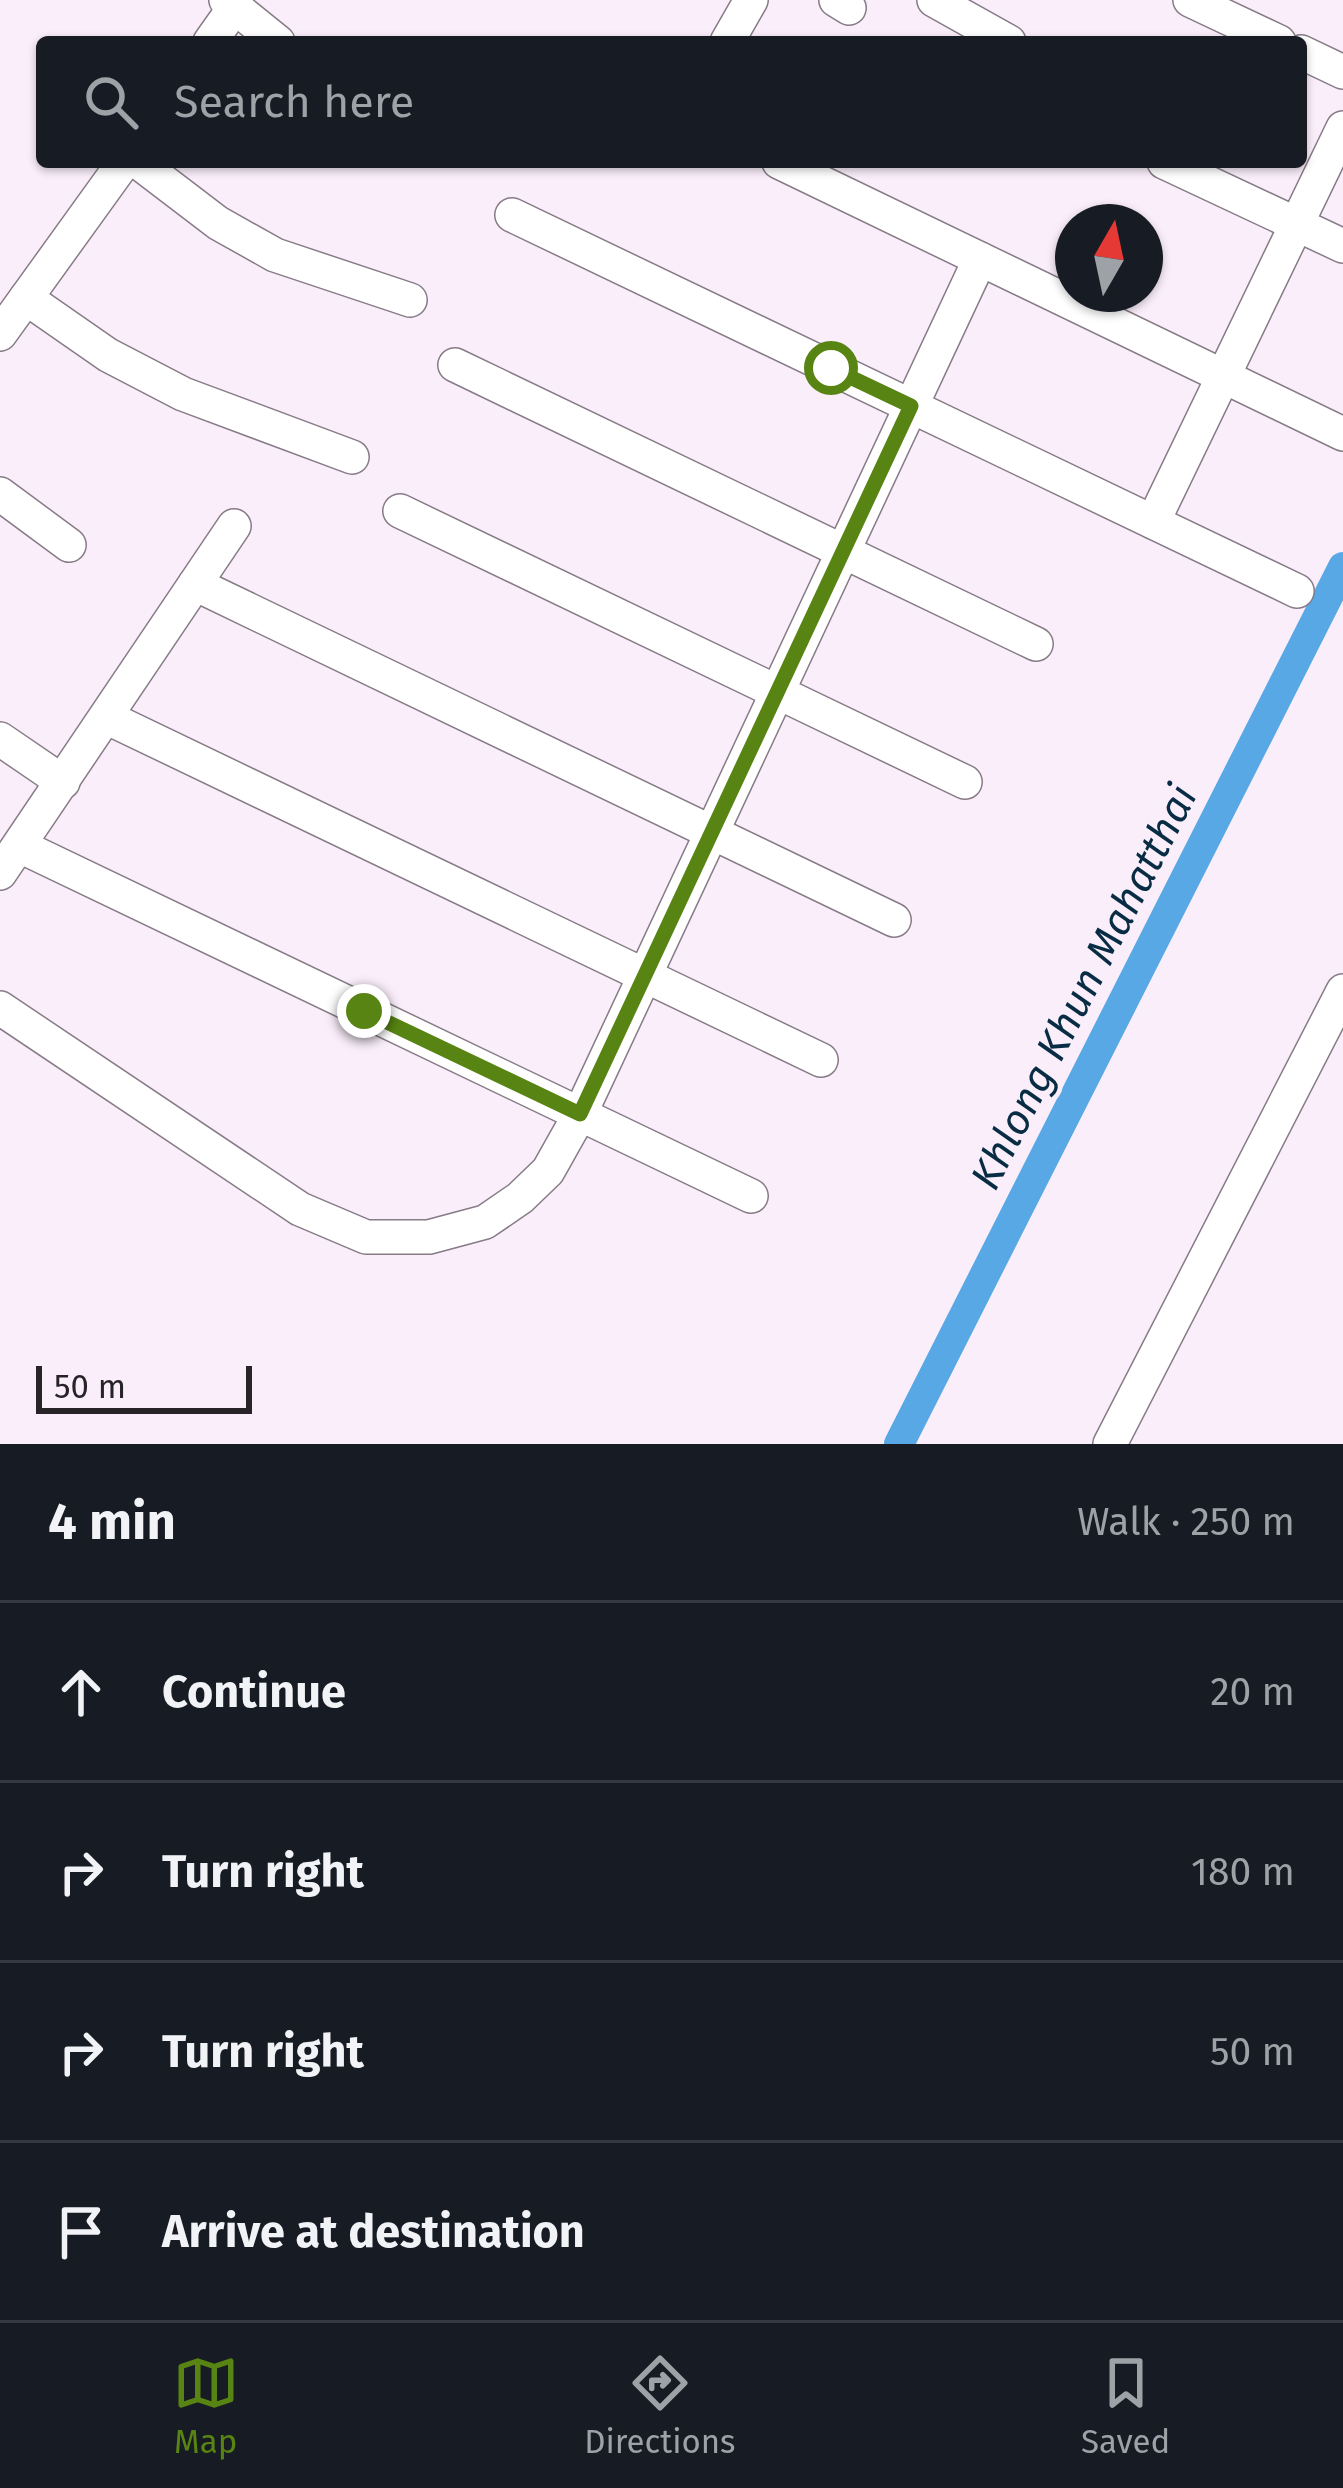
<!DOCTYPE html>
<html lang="en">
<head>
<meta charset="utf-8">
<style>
  :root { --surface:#171b24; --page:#20242c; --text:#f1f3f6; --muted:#9ea1a6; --line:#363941; --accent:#578412 }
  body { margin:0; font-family:"Fira Sans",sans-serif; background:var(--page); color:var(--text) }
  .compass { position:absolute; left:1055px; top:204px; width:108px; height:108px; border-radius:50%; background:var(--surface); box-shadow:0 3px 9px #0004; rotate:9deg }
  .scale { position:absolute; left:36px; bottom:30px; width:216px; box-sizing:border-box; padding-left:12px; border:6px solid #272327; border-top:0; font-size:33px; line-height:42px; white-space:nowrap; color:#272327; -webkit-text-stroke:9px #faeefa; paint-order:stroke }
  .stop { position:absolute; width:36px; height:36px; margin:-27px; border:9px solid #578412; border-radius:50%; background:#fff }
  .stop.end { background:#578412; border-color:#fff; box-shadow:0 3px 12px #0008 }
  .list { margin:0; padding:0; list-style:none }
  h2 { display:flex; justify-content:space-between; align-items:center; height:156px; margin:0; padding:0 48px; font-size:51px }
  h2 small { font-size:39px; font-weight:400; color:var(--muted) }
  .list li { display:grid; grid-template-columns:78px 1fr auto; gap:36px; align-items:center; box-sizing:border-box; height:180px; padding:0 48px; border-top:3px solid var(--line) }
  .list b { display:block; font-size:45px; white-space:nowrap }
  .list em { font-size:39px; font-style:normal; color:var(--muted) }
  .icon { flex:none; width:66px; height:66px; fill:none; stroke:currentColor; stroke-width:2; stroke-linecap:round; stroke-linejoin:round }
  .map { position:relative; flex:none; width:1343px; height:1444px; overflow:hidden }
  .search { position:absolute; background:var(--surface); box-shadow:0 3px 9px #0004; left:36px; right:36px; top:36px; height:132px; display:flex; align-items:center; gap:30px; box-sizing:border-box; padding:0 42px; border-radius:12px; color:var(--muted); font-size:45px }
  .sheet { height:876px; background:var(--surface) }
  nav { display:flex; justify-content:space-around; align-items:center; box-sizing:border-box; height:168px; border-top:3px solid var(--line); background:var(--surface); font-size:33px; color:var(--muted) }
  nav a { display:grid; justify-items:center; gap:6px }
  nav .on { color:var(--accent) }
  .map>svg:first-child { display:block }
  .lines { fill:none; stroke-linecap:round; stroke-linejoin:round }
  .canal { stroke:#57a8e5; stroke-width:30 }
  .minor-casing { stroke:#867b86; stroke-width:36 }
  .minor { stroke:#fff; stroke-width:33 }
  .route { stroke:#578412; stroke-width:15 }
  .labels { text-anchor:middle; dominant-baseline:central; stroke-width:9; stroke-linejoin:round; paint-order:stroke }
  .water-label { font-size:42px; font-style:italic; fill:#082c44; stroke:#faeefa }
</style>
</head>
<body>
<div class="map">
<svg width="1343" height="1444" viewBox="0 0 1343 1444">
  <rect width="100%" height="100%" fill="#faeefa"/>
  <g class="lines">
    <path class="canal" d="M899 1444 1343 567"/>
    <g class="minor-casing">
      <g id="minor">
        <path d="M226 0 278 42"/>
        <path d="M836 0 849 8"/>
        <path d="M934 0 1009 42"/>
        <path d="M1190 0 1279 42"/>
        <path d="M210 42 234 8"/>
        <path d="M727 42 751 0"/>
        <path d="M1301 52 1343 72"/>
        <path d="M138 162 218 223 275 255 410 300"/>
        <path d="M779 162 1343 434"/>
        <path d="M1164 162 1343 246"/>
        <path d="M512 215 1297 591"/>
        <path d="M26 298 108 355 183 394 352 457"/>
        <path d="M0 334 124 162"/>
        <path d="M455 365 1036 644"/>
        <path d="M0 494 69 545"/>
        <path d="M400 511 965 782"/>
        <path d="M1153 522 1343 128"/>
        <path d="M195 584 894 920"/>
        <path d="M106 717 821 1060"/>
        <path d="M0 739 63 782"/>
        <path d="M20 846 751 1196"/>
        <path d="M0 873 234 526"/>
        <path d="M0 1008 300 1209 366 1237H429L485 1222 520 1198 548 1171 580 1114 980 259"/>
        <path d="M1110 1444 1343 991"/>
      </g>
    </g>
    <use href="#minor" class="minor"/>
  </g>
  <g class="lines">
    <path class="route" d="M364 1011 580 1114 911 406 831 368"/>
  </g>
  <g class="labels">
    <g class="water-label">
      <text transform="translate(1084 987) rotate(-63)">Khlong Khun Mahatthai</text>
    </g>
  </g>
</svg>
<svg class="compass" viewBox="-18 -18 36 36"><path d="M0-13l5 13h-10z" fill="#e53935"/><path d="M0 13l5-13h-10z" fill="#9ea1a6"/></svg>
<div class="scale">50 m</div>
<div class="stop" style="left:831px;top:368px"></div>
<div class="stop end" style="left:364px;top:1011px"></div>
<div class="search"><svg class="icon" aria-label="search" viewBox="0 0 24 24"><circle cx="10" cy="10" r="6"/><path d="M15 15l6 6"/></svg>Search here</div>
</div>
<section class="sheet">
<h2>4 min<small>Walk · 250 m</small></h2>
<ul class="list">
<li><svg class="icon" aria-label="ahead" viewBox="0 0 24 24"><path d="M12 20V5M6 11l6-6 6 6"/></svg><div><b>Continue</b></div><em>20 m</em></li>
<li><svg class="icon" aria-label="right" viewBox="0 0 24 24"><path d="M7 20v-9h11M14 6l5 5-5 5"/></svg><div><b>Turn right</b></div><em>180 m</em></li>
<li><svg class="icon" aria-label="right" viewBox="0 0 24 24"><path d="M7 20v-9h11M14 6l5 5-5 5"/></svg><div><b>Turn right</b></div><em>50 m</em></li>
<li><svg class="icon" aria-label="arrive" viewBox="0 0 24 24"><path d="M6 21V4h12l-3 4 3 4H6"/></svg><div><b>Arrive at destination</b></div></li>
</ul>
</section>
<nav>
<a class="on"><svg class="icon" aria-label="map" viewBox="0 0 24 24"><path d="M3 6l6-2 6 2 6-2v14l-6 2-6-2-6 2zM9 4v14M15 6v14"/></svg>Map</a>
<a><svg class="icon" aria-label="directions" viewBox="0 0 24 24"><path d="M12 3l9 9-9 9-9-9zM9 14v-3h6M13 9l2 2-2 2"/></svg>Directions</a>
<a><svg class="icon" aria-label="saved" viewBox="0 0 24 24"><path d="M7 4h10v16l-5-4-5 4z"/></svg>Saved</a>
</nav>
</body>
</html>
